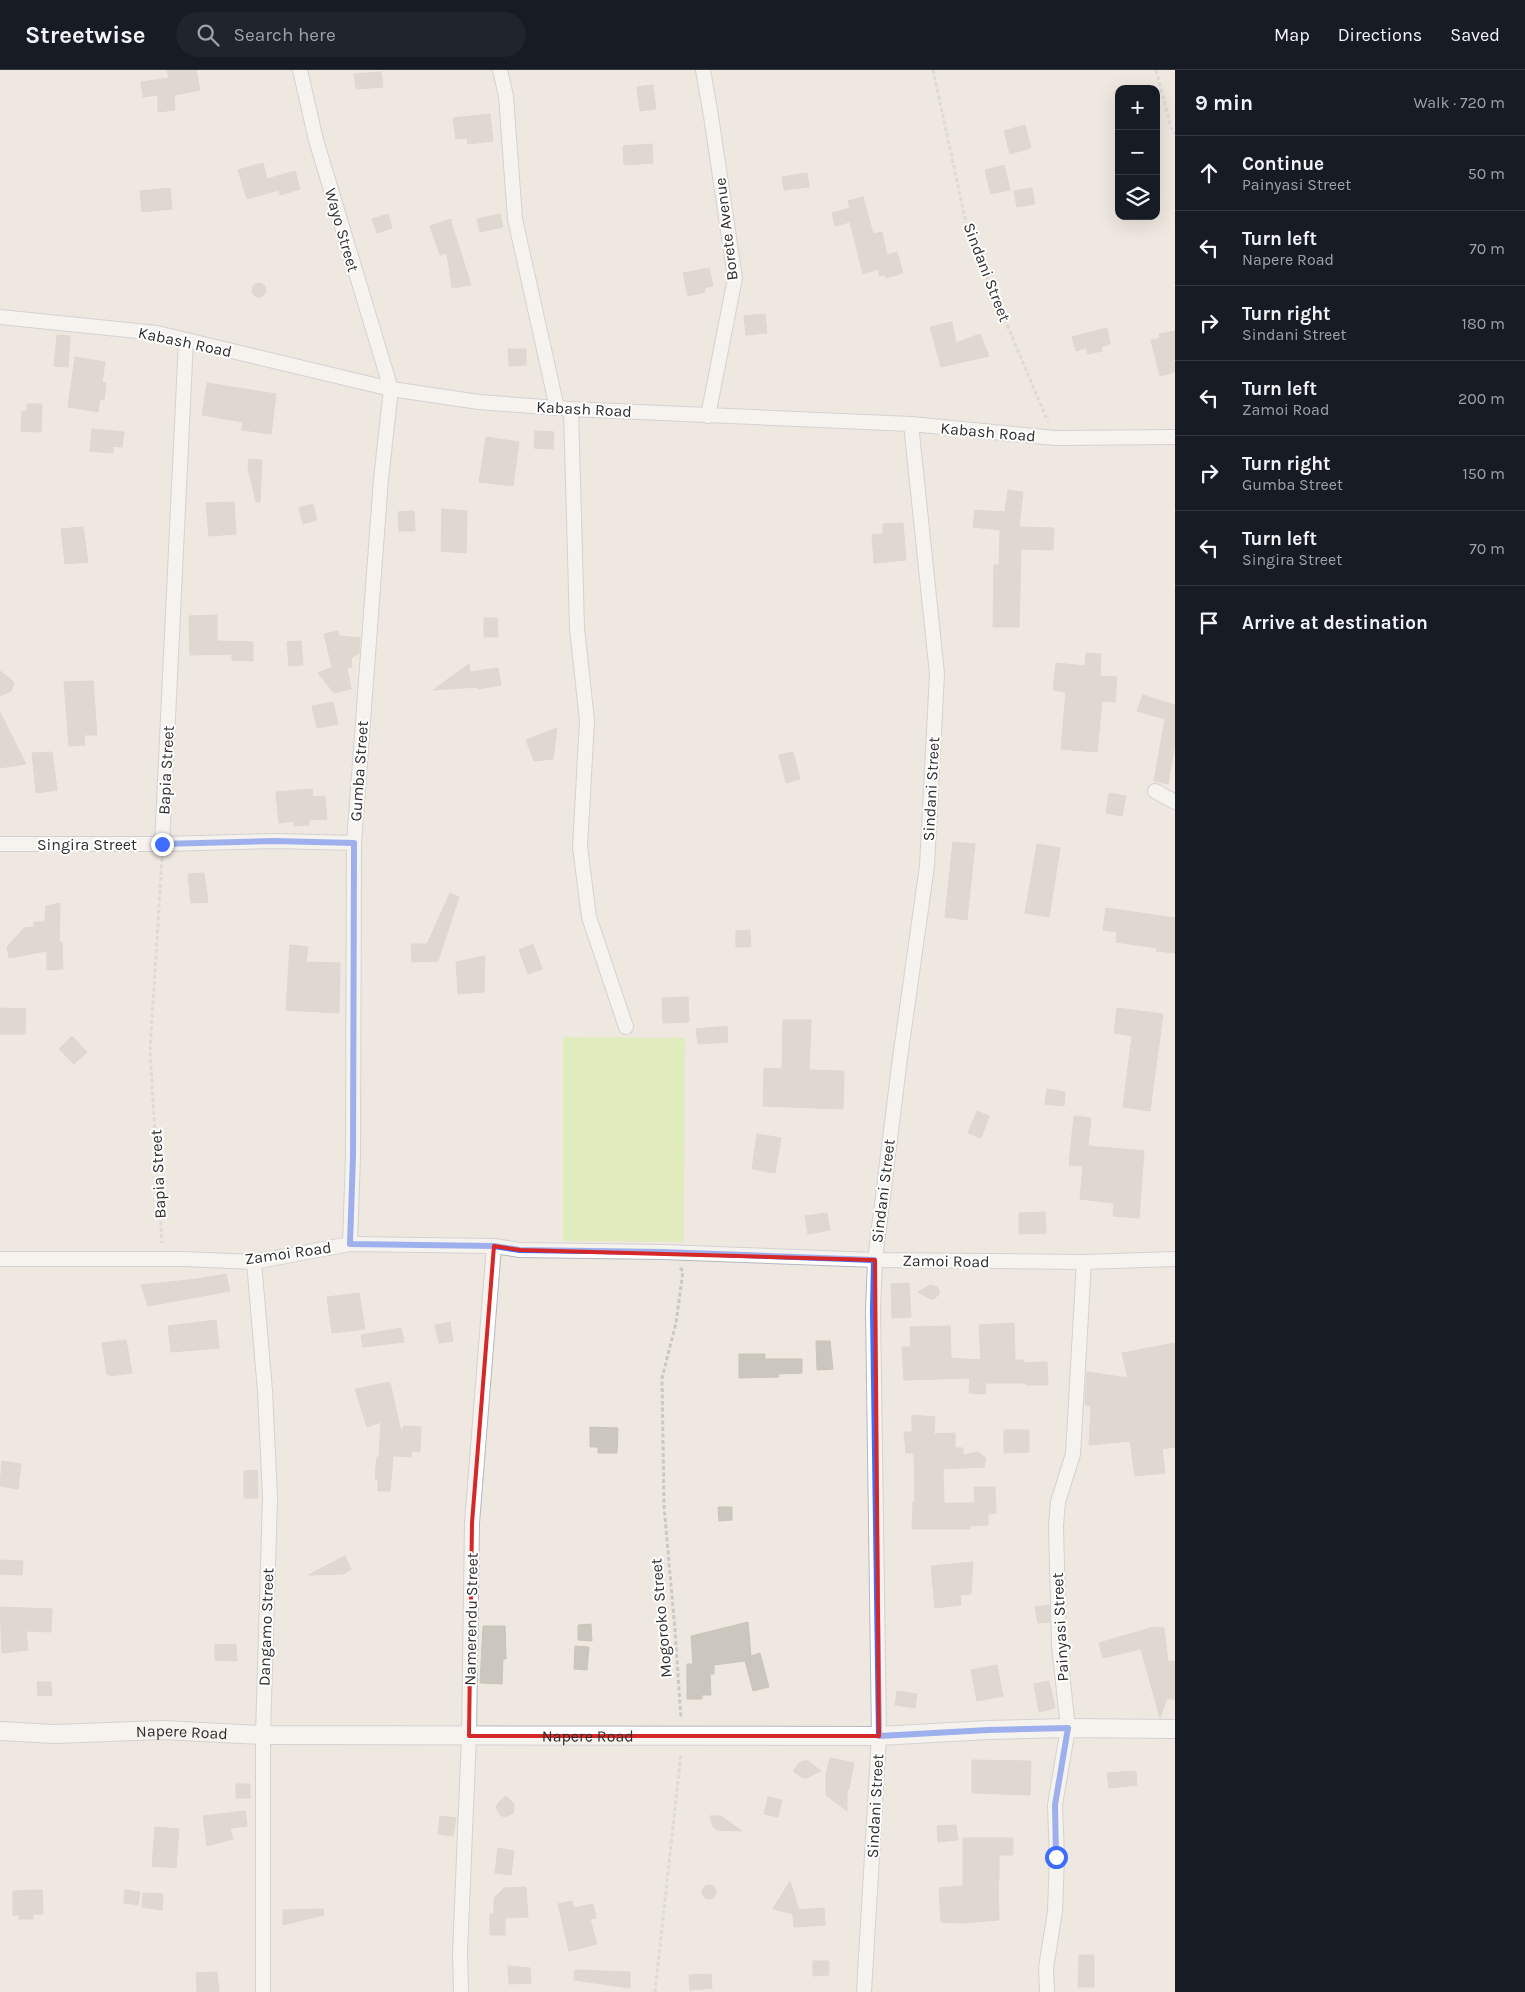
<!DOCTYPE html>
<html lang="en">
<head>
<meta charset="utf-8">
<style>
  :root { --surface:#171b24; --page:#20242c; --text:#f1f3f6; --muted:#9ea1a6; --line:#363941 }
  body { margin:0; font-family:Karla,sans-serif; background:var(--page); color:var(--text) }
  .controls { position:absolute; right:15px; top:15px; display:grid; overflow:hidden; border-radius:10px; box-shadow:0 5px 20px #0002 }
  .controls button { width:45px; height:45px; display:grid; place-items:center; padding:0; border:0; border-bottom:1px solid var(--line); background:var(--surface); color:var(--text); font:25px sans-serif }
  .stop { position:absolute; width:15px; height:15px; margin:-11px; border:4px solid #3d6cff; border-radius:50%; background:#fff }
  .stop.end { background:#3d6cff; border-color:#fff; box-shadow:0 1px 5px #0008 }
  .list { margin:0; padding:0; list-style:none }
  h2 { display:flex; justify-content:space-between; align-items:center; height:65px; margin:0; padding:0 20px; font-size:21px }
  h2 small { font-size:16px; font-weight:400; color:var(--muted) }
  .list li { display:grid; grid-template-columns:32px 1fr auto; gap:15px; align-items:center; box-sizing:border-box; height:75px; padding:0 20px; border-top:1px solid var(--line) }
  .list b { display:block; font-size:19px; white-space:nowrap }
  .list p { margin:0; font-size:16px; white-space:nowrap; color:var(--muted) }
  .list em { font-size:16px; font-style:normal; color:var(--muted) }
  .icon { flex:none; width:28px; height:28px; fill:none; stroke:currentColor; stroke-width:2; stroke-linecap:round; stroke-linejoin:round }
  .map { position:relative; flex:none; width:1175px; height:1922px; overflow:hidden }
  header { display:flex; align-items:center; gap:30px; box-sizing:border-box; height:70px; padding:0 25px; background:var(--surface); border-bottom:1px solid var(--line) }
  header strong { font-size:24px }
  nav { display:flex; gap:28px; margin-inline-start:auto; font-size:18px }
  .search { width:350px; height:45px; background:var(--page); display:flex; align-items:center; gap:12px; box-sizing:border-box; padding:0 18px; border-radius:28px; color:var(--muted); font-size:19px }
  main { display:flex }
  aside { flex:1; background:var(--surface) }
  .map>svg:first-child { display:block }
  .pitch { fill:#ceef96 }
  .building { fill:#cbc6be; stroke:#cbc4b9 }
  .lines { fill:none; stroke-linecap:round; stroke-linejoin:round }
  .minor-casing { stroke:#b4b7c1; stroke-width:16 }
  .tertiary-casing { stroke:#b4b7c1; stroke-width:20 }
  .path { stroke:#c9c9c9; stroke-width:3; stroke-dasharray:4 2.5; stroke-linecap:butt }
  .minor { stroke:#fff; stroke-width:14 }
  .tertiary { stroke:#fff; stroke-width:18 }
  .route { stroke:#3d6cff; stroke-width:6 }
  .marked { fill:none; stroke:#d62828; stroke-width:4; stroke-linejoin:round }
  .labels { text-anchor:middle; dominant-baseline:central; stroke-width:4; stroke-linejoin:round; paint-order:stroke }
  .street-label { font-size:16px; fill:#2e2e2e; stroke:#fff }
</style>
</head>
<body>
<header>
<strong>Streetwise</strong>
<div class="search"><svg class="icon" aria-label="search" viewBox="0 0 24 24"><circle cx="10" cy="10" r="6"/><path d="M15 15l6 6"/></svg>Search here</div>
<nav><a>Map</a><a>Directions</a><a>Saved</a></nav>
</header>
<main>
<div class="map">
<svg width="1175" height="1922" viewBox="0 0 1175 1922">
  <rect width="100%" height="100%" fill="#efe8e0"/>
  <path class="pitch" d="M563 967 685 968 684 1172 563 1171Z"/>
  <g class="building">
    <path d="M167 0H196L200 20 174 25 175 40 158 42V25L143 27 141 12 169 8Z"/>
    <path d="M381 2 383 17 356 19 354 4Z"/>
    <path d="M653 15 656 39 640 41 637 17Z"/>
    <path d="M490 44 493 71 468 74 467 68 456 69 453 48Z"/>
    <path d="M1025 55 1031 78 1010 84 1004 61Z"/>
    <path d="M652 74 653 93 624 95 623 76Z"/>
    <path d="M263 93 267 109 295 101 300 119 280 125 279 120 247 129 238 100Z"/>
    <path d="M1004 95 1010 120 991 124 985 100Z"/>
    <path d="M807 103 809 117 784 120 782 107Z"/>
    <path d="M170 118 172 139 142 142 140 121Z"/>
    <path d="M1032 118 1035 134 1017 137 1014 121Z"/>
    <path d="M863 127 873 164 882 162 887 185 897 182 903 203 886 208 885 205 880 206 878 199 863 204 850 152 835 156 832 143 850 138 848 131Z"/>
    <path d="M388 144 392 158 377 163 372 149Z"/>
    <path d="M500 144 503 157 480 162 477 149Z"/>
    <path d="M451 149V152L471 215 452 218 447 183 440 185 430 156Z"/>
    <path d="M709 198 713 216 704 218 705 222 688 226 683 203Z"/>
    <circle cx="259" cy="220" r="7"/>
    <path d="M765 244 767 263 746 265 744 246Z"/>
    <path d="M952 252 956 273 980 264 989 286 941 297 930 257Z"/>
    <path d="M1107 258 1110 274 1101 277 1102 281 1088 284 1086 278 1076 281 1072 267Z"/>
    <path d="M1175 261V302L1160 306 1151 270 1160 268 1159 264Z"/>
    <path d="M57 265 70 266 68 297 54 296Z"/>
    <path d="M508 279H526V295L509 296Z"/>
    <path d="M75 287 105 292 102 312 106 313 104 330 100 329 98 342 68 337Z"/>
    <path d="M207 313 276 324 271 364 242 360 243 352 202 345Z"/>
    <path d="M27 334H42L41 362 21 361 22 341 27 342Z"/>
    <path d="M92 359 124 362 122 377 113 376V383L90 381Z"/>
    <path d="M535 361 554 362 553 379 534 378Z"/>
    <path d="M486 367 519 372 513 416 479 412Z"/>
    <path d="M249 389 262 390 260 432H256L248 398Z"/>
    <path d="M1008 420 1023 422 1019 457 1054 458 1053 480 1021 479 1019 557H993L994 495H999L1000 460 973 457 975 440 1005 442Z"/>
    <path d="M234 432 236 464 209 466 206 433Z"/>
    <path d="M313 434 317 450 303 454 299 438Z"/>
    <path d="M442 439 467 441 466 483 441 481Z"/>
    <path d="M414 441 415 461H399L398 442Z"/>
    <path d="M903 453 906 490 874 493 872 465 883 464V454Z"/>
    <path d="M83 457 88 492 65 494 61 459Z"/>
    <path d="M217 545V571L253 572V591L232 590V584L190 585 189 546Z"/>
    <path d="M484 548H497L498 567H484Z"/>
    <path d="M338 561 339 566 360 568 359 583 351 588 352 597 347 598 351 619 334 623 318 603 332 597 324 564Z"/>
    <path d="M301 571 303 595 289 596 287 572Z"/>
    <path d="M1086 583 1101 584 1100 606 1117 607 1115 632 1102 631 1097 682 1061 679 1066 622 1053 620 1056 593 1085 596Z"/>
    <path d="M469 594 470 602 498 598 501 615 478 619V617L433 620Z"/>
    <path d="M0 601 12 610 14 614 11 621 0 626Z"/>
    <path d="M93 611 97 665H84L85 675 69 676 64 612Z"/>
    <path d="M1143 625 1175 635V674L1168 714 1154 711 1165 649 1137 641Z"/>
    <path d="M333 632 338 654 317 658 312 636Z"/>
    <path d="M0 642 26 694 0 698Z"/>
    <path d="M557 658 553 689 534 691 526 670Z"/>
    <path d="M52 682 57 720 36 723 32 683Z"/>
    <path d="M793 682 800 709 786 713 779 685Z"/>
    <path d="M312 719 313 727 325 726 327 749 309 750V755L294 756V751L279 753 276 722Z"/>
    <path d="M1109 723 1126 726 1122 746 1106 743Z"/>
    <path d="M953 772 975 774 967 850 945 847Z"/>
    <path d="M1037 774 1060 778 1049 847 1025 843Z"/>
    <path d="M204 803 208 832 191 833 188 804Z"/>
    <path d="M450 823 459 827 438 891 412 892 411 874H427Z"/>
    <path d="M60 833 59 872H62L63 899 47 900V881L9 888 7 877 24 858 34 857V852H45L46 836Z"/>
    <path d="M1106 838 1175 848V883L1156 881 1157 878 1116 872 1117 862 1103 860Z"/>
    <path d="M750 860 751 877H736V861Z"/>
    <path d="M533 874 542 899 528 904 519 880Z"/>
    <path d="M290 875 308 877 306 892 340 893 339 943 286 940Z"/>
    <path d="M485 886 484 922 458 924 456 892Z"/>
    <path d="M688 927 689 952 663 953 662 928Z"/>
    <path d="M0 938 26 939 25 964H0Z"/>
    <path d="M1117 938 1163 944 1150 1041 1123 1037 1132 966 1114 963Z"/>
    <path d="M783 950H811L809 1000 844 1001 843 1039 763 1036 764 998 782 999Z"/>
    <path d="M727 956 728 972 698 974 696 959Z"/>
    <path d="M72 966 87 982 74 994 59 979Z"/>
    <path d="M1047 1019 1065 1022 1064 1036 1045 1034Z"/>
    <path d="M977 1041 989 1046 981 1068 968 1063Z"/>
    <path d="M1074 1046 1091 1048 1088 1076 1144 1081 1139 1148 1113 1146 1114 1133 1080 1129 1083 1096 1069 1095Z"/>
    <path d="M757 1064 781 1068 775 1103 752 1099Z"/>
    <path d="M1045 1142 1046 1163 1019 1164V1143Z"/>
    <path d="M827 1143 830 1160 808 1164 805 1146Z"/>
    <path d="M226 1204 230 1221 148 1236 141 1215 197 1209Z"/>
    <path d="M909 1213 911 1247 892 1248 891 1214Z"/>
    <path d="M930 1215 937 1217 939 1220V1224L934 1229H930L918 1222Z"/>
    <path d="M359 1223 365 1259 332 1263 327 1227Z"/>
    <path d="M216 1250 219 1278 171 1282 168 1256Z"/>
    <path d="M450 1252 453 1271 439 1273 435 1255Z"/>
    <path d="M1014 1253 1015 1290H1023V1293L1047 1292 1048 1315H1026V1313H986L985 1324 969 1323 970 1308 904 1310 902 1277H911L910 1257 950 1256 951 1288 981 1290 979 1255Z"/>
    <path d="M401 1258 404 1272 363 1277 361 1265Z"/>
    <path d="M126 1270 132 1303 110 1306V1304H107L102 1273Z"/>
    <path d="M816 1271H830L833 1299 817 1300Z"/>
    <path d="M1175 1273V1377L1162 1379 1165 1403 1135 1406 1130 1371 1089 1375 1091 1336 1085 1335 1087 1302 1128 1308 1122 1283Z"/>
    <path d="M739 1284H765V1289H802V1303L778 1304 779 1307 739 1308Z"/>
    <path d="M390 1312 401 1362 404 1356 421 1357 420 1382 412 1381 411 1387 393 1386 390 1421H378V1409H375L377 1387H379L381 1352 367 1357 355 1319Z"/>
    <path d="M912 1345 935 1347 934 1364 955 1363V1378H963V1385L978 1382 986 1388 984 1397 943 1399 944 1433H975L974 1417H995L996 1443 988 1444V1455L970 1456V1459H912L913 1432H915L914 1383H906L904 1362H912Z"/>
    <path d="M590 1357 618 1358 617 1383H598V1377H590Z"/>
    <path d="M1004 1360H1029V1382L1004 1383Z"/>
    <path d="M2 1391 21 1394 18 1419 0 1416Z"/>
    <path d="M257 1400 258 1428H244V1401Z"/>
    <path d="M718 1437H732V1450L719 1451Z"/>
    <path d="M345 1486 351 1499 343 1504 308 1505Z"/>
    <path d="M0 1490 23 1491 22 1505 0 1504Z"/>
    <path d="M973 1492 971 1524 960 1525 961 1535 935 1538 931 1496Z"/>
    <path d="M1049 1535 1050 1552 1038 1553 1035 1537Z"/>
    <path d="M0 1537 52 1539 51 1562 26 1561 28 1580 2 1583Z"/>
    <path d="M748 1552 751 1586 760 1583 769 1617 753 1621 745 1591 714 1595V1604H710L711 1625H702V1629H687V1594H693L691 1566Z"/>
    <path d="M591 1554 592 1571 578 1570V1555Z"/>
    <path d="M483 1556H505L506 1589H503L502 1614 480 1613Z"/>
    <path d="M1154 1557 1164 1558 1168 1592 1175 1591V1630L1167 1628 1160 1648 1141 1579 1103 1588 1099 1573Z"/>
    <path d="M236 1574 237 1591 215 1590V1575Z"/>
    <path d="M575 1576 589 1577 587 1600 574 1599Z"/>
    <path d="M997 1595 1003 1626 977 1631 971 1600Z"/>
    <path d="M1049 1611 1055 1638 1039 1642 1034 1614Z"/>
    <path d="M37 1612H51L52 1625 38 1626Z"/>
    <path d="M897 1621 917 1624 915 1638 895 1635Z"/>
    <path d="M830 1688 854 1693 849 1719H847V1741L826 1725V1705Z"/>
    <path d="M972 1690 1031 1691 1030 1725 972 1723Z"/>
    <path d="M803 1691H808L821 1701 806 1708 801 1707 793 1701 799 1693Z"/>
    <path d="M1136 1701 1137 1715 1109 1718 1107 1703Z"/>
    <rect x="236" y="1714" width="14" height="14"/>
    <path d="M506 1726 514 1734V1739L513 1743 505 1747 500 1745 496 1737 498 1733Z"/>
    <path d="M768 1727 782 1730 778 1747 764 1744Z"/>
    <path d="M245 1741 247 1756 230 1758 233 1769 207 1776 203 1746Z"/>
    <path d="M440 1746 456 1748 453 1766 438 1764Z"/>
    <path d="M710 1746H721L742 1761 717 1760 713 1757Z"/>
    <path d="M956 1755 958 1770 938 1772 937 1756Z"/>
    <path d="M155 1757 179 1759 176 1798 152 1796Z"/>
    <path d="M963 1768H1013V1785H999V1809H998L999 1850 961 1853 941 1852 939 1818 963 1816Z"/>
    <path d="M498 1778 514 1781 511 1805 495 1803Z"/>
    <path d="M790 1811 799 1840 824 1838 825 1855 794 1857 793 1844 773 1839Z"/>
    <circle cx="709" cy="1822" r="7"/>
    <path d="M526 1817 528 1847 505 1848V1865H490V1844H494V1828L504 1818Z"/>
    <path d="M42 1820 43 1844H33V1849H19V1845H13V1821Z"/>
    <path d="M125 1820 140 1822 138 1835 124 1833Z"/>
    <path d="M143 1823 163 1824 162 1840 142 1837Z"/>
    <path d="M572 1831 574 1838 593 1834 596 1848 590 1849 597 1874 569 1881 558 1834Z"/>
    <path d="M323 1839 324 1845 283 1855V1840Z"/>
    <path d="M1079 1885H1094V1917H1078Z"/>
    <path d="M813 1891H829V1905L813 1906Z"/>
    <path d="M508 1896 530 1898 531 1913 509 1914Z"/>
    <path d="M575 1900 630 1902V1918L574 1910Z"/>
    <path d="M217 1902 219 1921 197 1922 196 1903Z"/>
    <path d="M711 1904 712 1918 690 1920 689 1905Z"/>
  </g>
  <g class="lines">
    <g class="minor-casing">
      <g id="minor">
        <path d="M300 0 316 70 391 319 381 409 354 773 353 1086 350 1174"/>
        <path d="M500 0 506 26 515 149 557 338"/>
        <path d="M703 0 711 46 735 208 708 346"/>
        <path d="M0 247 157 263 391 319 479 332 571 339 911 354 1055 368 1175 367"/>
        <path d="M571 339 577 558 587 651 580 777 589 847 626 957"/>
        <path d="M1155 721 1175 732"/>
        <path d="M0 774H162L274 771 354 773"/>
        <path d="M162 774 186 270"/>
        <path d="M0 1189H184L254 1192 350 1174 494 1176 520 1180 663 1182 875 1190 1084 1192 1175 1189"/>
        <path d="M254 1192 265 1321 270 1427 263 1665V1922"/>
        <path d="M461 1922 460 1883 469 1666 472 1453 494 1176"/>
        <path d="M864 1922 879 1666 873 1240 875 1190 900 988 927 796 937 604 911 354"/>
        <path d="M1047 1922 1046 1898 1055 1841 1057 1787 1055 1735 1068 1658 1059 1575 1056 1456 1058 1432 1073 1384 1084 1192"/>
      </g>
    </g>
    <g class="tertiary-casing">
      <g id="tertiary">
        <path id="s1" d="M0 1661 54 1664 163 1660 263 1665 879 1666 988 1660 1068 1658 1175 1659"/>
      </g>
    </g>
    <g class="path">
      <path d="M933 0 968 162 1048 352"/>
      <path d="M1156 0 1171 58 1175 64"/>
      <path d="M162 788 150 982 162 1173"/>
      <path d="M680 1198 683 1201 676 1253 662 1308 664 1436 675 1560 681 1649"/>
      <path d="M655 1922 681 1683"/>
    </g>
    <use href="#minor" class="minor"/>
    <use href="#tertiary" class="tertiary"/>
  </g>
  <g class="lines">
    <path class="route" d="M162 774 274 771 354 773 353 1086 350 1174 494 1176 520 1180 663 1182 874 1190 873 1240 879 1666 988 1660 1068 1658 1055 1735 1056 1787"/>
  </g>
  <path d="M0 0H1175V1922H0ZM494 1176 520 1180 875 1190 879 1666H469L472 1453Z" fill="#efe8e0" fill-opacity=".55" fill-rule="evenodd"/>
  <path class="marked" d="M494 1176 520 1180 875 1190 879 1666H469L472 1453Z"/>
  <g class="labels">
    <g class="street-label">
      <text transform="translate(726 159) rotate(-97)">Borete Avenue</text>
      <text transform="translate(342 160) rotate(74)">Wayo Street</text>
      <text transform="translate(987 202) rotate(69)">Sindani Street</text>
      <text transform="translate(185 272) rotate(12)">Kabash Road</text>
      <text transform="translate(584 339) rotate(3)">Kabash Road</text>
      <text transform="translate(988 362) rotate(5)">Kabash Road</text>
      <text transform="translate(166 700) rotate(-87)">Bapia Street</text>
      <text transform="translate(359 701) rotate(-86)">Gumba Street</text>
      <text transform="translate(931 719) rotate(-87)">Sindani Street</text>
      <text x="87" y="774">Singira Street</text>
      <text transform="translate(158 1104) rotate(-93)">Bapia Street</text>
      <text transform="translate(883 1121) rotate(-83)">Sindani Street</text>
      <text transform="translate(288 1183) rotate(-8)">Zamoi Road</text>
      <text transform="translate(946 1191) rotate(1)">Zamoi Road</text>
      <text transform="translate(661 1548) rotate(-95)">Mogoroko Street</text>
      <text transform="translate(471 1549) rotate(-89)">Namerendu Street</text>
      <text transform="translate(266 1557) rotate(-88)">Dangamo Street</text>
      <text transform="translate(1060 1557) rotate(-93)">Painyasi Street</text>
      <text stroke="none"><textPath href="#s1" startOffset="182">Napere Road</textPath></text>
      <text stroke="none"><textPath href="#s1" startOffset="588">Napere Road</textPath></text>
      <text transform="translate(875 1736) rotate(-87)">Sindani Street</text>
    </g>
  </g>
</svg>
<div class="controls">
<button>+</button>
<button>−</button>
<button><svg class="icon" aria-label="layers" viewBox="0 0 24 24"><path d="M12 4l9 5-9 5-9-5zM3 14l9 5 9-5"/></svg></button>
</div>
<div class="stop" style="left:1056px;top:1787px"></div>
<div class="stop end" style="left:162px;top:774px"></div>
</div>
<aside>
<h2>9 min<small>Walk · 720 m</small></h2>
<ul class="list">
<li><svg class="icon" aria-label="ahead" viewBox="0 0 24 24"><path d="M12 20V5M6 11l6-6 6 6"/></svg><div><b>Continue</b><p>Painyasi Street</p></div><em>50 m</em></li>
<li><svg class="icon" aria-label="left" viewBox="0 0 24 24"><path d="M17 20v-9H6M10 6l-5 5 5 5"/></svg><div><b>Turn left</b><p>Napere Road</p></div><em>70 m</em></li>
<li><svg class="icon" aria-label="right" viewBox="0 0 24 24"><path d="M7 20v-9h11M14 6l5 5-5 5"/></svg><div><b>Turn right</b><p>Sindani Street</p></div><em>180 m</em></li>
<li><svg class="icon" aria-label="left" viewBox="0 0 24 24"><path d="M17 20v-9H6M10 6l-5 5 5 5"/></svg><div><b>Turn left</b><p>Zamoi Road</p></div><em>200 m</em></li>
<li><svg class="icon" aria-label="right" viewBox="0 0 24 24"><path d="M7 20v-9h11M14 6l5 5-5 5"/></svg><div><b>Turn right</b><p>Gumba Street</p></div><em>150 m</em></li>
<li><svg class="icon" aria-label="left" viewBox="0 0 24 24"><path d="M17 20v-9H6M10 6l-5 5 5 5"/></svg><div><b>Turn left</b><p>Singira Street</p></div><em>70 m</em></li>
<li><svg class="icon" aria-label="arrive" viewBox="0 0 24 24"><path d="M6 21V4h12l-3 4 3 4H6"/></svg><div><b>Arrive at destination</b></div></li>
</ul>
</aside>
</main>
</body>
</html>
